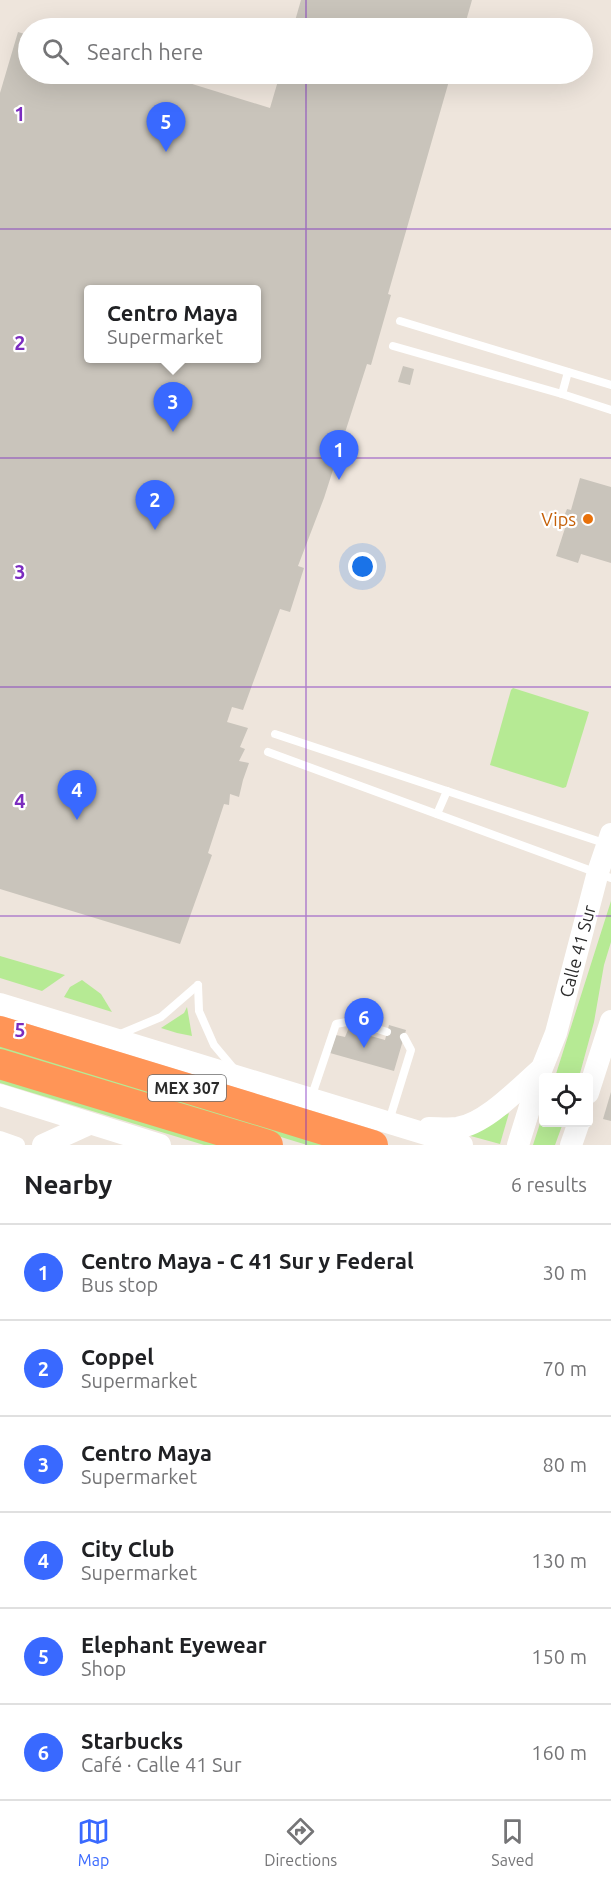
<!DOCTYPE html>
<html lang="en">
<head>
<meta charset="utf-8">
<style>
  :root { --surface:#fff; --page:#f6f6f6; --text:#202124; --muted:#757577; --line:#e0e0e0; --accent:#3969ff }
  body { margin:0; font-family:Ubuntu,sans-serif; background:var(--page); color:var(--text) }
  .controls { position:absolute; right:18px; bottom:18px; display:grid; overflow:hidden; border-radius:6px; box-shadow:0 6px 24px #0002 }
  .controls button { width:54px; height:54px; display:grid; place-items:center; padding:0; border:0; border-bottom:2px solid var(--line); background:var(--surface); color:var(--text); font:30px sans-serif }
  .you { position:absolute; left:363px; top:567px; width:21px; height:21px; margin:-15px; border:4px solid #fff; border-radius:50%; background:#1a73e8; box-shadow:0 0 0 9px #1a73e833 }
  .badge { display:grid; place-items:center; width:39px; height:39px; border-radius:50%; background:var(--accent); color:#fff; font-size:20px; font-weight:700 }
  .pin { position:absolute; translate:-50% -50px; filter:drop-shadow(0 2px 3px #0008) }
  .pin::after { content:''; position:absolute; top:32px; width:21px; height:18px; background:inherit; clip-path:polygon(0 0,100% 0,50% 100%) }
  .popup { position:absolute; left:84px; top:285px; width:177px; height:78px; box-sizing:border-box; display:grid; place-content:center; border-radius:6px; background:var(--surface); filter:drop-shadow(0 2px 4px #0005); font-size:20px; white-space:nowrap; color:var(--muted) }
  .popup b { font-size:22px; color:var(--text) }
  .popup::after { content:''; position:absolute; left:50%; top:100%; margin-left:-12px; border:12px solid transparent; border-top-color:var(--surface) }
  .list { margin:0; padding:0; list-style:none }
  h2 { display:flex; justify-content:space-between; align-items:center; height:78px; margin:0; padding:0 24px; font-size:26px }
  h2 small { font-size:20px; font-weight:400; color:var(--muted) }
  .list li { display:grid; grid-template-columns:39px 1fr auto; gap:18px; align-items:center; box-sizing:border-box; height:96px; padding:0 24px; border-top:2px solid var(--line) }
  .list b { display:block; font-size:22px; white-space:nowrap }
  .list p { margin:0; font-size:20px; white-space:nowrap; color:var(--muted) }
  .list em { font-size:20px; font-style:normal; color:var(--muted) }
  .icon { flex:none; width:33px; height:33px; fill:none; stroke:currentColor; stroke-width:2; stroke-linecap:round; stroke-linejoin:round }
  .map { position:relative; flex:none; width:611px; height:1145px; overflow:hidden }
  .search { position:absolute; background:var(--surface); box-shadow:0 6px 24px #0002; left:18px; right:18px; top:18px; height:66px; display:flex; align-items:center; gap:15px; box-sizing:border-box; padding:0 21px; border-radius:33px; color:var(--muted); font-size:22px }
  .sheet { height:654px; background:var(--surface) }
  nav { display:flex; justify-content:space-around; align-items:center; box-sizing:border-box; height:84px; border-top:2px solid var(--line); background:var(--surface); font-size:16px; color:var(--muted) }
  nav a { display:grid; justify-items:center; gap:3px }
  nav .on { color:var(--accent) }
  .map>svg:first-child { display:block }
  .green { fill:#b6ea94 }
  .building { fill:#c9c4bb; fill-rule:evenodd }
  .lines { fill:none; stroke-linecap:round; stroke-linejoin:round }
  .lane { stroke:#fff; stroke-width:8 }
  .street { stroke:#fff; stroke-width:16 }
  .secondary { stroke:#fff; stroke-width:22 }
  .highway { stroke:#ff9557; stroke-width:30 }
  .grid { fill:none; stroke:#7b2cbf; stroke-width:1.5; stroke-opacity:0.55 }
  .food-dot { fill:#e8710a; stroke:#fff; stroke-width:2 }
  .labels { text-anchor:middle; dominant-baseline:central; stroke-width:4.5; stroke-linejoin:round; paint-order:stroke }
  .shield { fill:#fff; stroke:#6b6b6b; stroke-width:1.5 }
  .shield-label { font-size:16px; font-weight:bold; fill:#2b2b2b }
  .food-label { font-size:18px; fill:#c56008; stroke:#fff; text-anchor:end }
  .street-label { font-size:18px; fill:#2b2b2b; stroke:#fff }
  .grid-label { font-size:20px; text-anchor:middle; font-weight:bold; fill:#7b2cbf; stroke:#fff; stroke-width:4.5; stroke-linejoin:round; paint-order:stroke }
</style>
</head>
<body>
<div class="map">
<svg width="611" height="1145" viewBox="0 0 611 1145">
  <rect width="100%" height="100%" fill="#eee5dc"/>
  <g class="green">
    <path d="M513 688 589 712 566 787 563 788 490 765 511 690Z"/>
    <path d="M611 901V942L604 965 594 1022 579 1077H555Z"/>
    <path d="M0 956 65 975 42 991 0 978Z"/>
    <path d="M82 980 101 994 112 1012 64 997 70 987Z"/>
    <path d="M187 1007 192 1036 177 1033 161 1028 184 1013Z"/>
    <path d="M0 1044 333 1145H307L0 1051Z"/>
    <path d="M0 1074 230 1145H204L0 1083Z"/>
    <path d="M509 1113 500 1144 467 1135Z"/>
    <path d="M543 1114 544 1122 563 1123 555 1145H533Z"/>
  </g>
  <g class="building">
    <path d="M301 0H472L464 28H293Z"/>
    <path d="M18 32 28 35V74H160L270 108 280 74H451L388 294 391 295 371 365 367 364 324 498 298 566 304 568 290 612 280 609 243 710 232 707 227 722 248 728 240 747 245 749 239 761 249 763 243 780 239 797 230 794 229 805 224 804 208 853 212 855 180 944 0 889V93ZM89 290H257V358H89Z"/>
    <path d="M403 366 414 369 410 385 398 382Z"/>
    <path d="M580 478 611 487V563L581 554 578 563 556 556 567 522 563 521 565 514 567 509 571 510Z"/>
    <path d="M353 1018 363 1021 360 1033 385 1040 389 1025 406 1030 394 1071 330 1053 336 1035 345 1037Z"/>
    <path d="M611 1092V1121L603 1119Z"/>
  </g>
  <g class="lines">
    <g class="lane">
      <path d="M400 321 611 385"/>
      <path d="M393 346 562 394 611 410"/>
      <path d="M562 394 568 372"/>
      <path d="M275 734 607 844"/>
      <path d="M268 752 611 878"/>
      <path d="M437 814 447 791"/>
      <path d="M198 985 199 1011 214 1045 235 1070"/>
      <path d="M362 1024 387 1032"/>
      <path d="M118 1035 161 1017 198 985"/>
      <path d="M311 1098 336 1024 352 1021"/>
      <path d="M389 1121 411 1050 404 1037"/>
    </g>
    <path class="street" d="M0 1139 17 1145"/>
    <g class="secondary">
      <path d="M0 1004 462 1145"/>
      <path d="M588 1093 611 1021"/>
      <path d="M0 1095 160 1145"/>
      <path d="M429 1128C438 1128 448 1129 457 1128 486 1124 520 1087 541 1069"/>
      <path d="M43 1145 89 1124"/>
      <path d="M518 1145 542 1068 556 1033 598 872 611 834"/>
      <path d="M571 1145 579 1122"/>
    </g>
    <g class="highway">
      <path d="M0 1031 373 1145"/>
      <path d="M0 1064 268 1145"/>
    </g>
  </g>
  <path class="grid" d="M306 0V28M306 74V1145M0 229H611M0 458H611M0 687H611M0 916H611"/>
  <circle class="food-dot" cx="588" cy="519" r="6"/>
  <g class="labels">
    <rect class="shield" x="148" y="1075" width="78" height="26" rx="4.5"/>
    <g class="shield-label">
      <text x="187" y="1088">MEX 307</text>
    </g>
    <g class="food-label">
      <text x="576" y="519">Vips</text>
    </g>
    <g class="street-label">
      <text transform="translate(577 951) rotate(-75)">Calle 41 Sur</text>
    </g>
  </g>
  <g class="grid-label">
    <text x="20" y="121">1</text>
    <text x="20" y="350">2</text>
    <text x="20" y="579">3</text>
    <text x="20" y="808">4</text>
    <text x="20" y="1037">5</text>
  </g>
</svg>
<div class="controls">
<button><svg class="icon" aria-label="locate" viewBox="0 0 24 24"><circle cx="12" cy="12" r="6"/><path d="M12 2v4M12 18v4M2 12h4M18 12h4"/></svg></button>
</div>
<div class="you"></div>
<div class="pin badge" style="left:339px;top:480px">1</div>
<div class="pin badge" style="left:155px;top:530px">2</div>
<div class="pin badge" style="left:173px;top:432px">3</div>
<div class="popup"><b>Centro Maya</b>Supermarket</div>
<div class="pin badge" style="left:77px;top:820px">4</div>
<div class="pin badge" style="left:166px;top:152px">5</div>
<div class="pin badge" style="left:364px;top:1048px">6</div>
<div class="search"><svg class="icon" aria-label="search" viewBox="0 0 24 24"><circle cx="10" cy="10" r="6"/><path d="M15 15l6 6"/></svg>Search here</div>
</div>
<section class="sheet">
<h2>Nearby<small>6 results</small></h2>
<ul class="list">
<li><span class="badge">1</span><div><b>Centro Maya - C 41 Sur y Federal</b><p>Bus stop</p></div><em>30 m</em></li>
<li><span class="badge">2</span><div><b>Coppel</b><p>Supermarket</p></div><em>70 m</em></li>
<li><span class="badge">3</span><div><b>Centro Maya</b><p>Supermarket</p></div><em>80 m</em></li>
<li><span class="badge">4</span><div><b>City Club</b><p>Supermarket</p></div><em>130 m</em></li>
<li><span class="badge">5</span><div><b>Elephant Eyewear</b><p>Shop</p></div><em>150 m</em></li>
<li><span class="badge">6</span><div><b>Starbucks</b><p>Café · Calle 41 Sur</p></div><em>160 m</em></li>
</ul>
</section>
<nav>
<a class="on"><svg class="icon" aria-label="map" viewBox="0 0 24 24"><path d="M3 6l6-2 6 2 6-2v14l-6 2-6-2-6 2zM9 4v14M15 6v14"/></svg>Map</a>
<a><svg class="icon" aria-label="directions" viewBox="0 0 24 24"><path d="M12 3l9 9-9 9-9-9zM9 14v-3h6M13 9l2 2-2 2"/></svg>Directions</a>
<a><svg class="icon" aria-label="saved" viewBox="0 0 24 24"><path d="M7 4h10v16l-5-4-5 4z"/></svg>Saved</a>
</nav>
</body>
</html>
